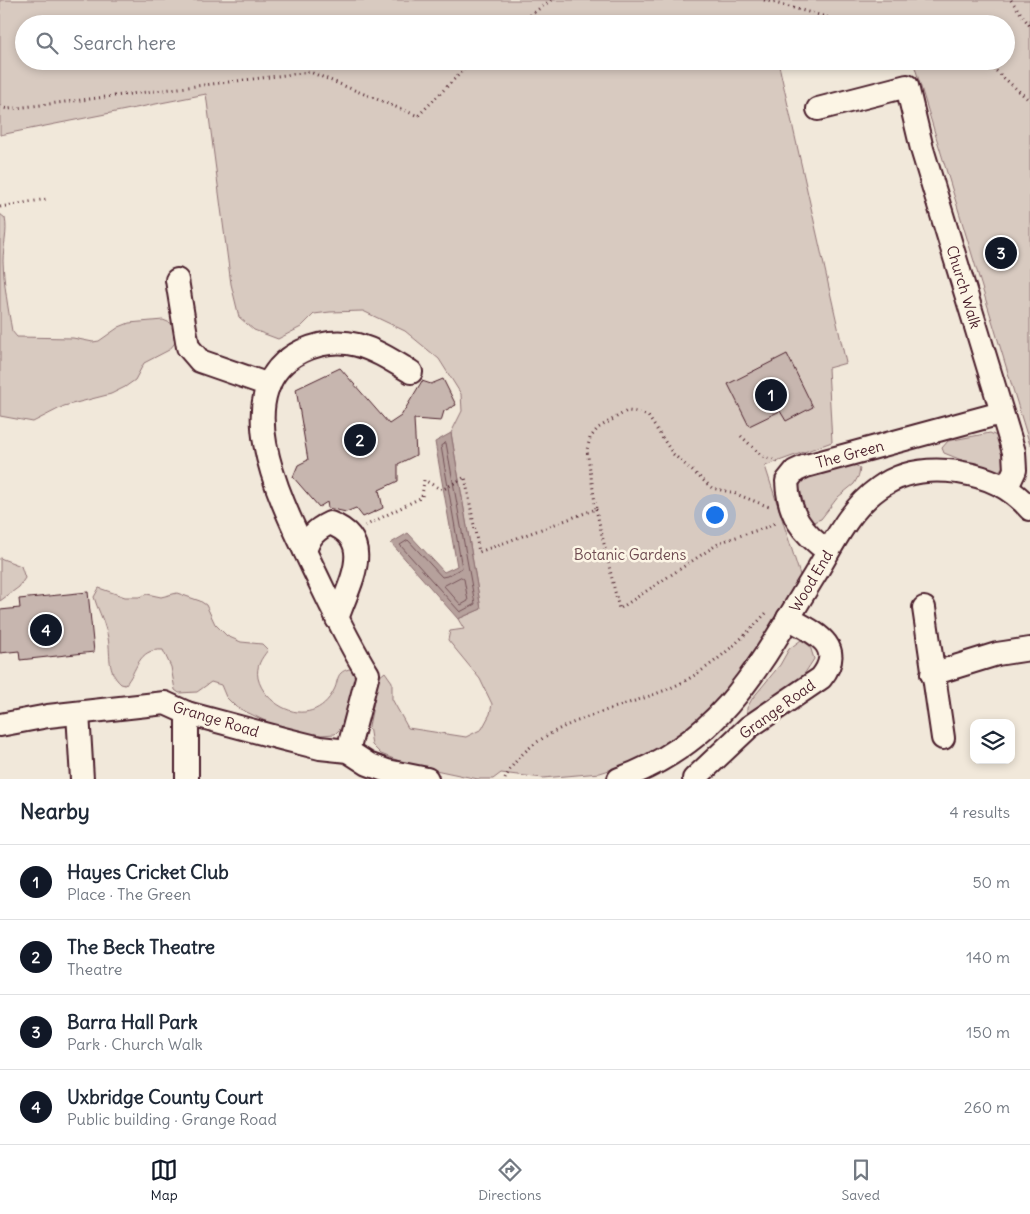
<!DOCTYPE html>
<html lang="en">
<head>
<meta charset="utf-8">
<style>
  :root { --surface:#fff; --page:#f2f2f3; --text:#1f2937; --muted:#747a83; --line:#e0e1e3; --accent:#111827 }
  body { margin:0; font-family:Delius,sans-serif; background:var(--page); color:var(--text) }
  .controls { position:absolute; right:15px; bottom:15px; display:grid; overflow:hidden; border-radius:10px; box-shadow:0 2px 8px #0003 }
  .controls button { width:45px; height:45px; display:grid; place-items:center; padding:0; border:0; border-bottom:1px solid var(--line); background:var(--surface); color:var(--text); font:25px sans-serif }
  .you { position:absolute; left:714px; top:514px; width:18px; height:18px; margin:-12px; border:4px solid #fff; border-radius:50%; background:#1a73e8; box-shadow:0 0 0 8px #1a73e833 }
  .badge { display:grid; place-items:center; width:32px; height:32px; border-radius:50%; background:var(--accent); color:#fff; font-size:16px; font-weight:700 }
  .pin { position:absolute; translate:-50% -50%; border:2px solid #fff; box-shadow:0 1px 5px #0006 }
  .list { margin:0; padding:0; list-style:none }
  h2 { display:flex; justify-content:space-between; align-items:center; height:65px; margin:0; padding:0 20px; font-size:21px }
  h2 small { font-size:16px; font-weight:400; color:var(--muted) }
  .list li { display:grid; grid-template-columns:32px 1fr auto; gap:15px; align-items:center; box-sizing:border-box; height:75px; padding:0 20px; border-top:1px solid var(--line) }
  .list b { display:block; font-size:19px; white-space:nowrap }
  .list p { margin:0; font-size:16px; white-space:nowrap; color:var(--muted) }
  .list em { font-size:16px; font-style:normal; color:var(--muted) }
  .icon { flex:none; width:28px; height:28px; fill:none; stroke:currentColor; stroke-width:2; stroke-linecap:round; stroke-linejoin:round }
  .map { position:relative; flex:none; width:1030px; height:779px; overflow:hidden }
  .search { position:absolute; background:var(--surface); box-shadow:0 2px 8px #0003; left:15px; right:15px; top:15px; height:55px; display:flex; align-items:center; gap:12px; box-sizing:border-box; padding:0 18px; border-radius:28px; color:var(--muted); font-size:19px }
  .sheet { height:365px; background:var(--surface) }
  nav { display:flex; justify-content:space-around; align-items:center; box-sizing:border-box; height:70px; border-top:1px solid var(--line); background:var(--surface); font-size:14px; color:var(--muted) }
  nav a { display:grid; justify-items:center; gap:2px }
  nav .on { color:var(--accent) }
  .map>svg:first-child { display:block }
  .green { fill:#d8cac0; stroke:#917476 }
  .water { fill:#b6a19c; stroke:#8b6d6f }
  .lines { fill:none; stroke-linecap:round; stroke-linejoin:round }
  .shore { stroke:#755358; stroke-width:1 }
  .building { fill:#c7b6af; stroke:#4a1f2b }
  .minor-casing { stroke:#4a1f2b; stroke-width:26 }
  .path { stroke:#4a1f2b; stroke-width:3; stroke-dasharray:1 4; stroke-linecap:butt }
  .minor { stroke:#fcf5e5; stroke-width:22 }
  .labels { text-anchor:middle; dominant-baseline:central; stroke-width:5; stroke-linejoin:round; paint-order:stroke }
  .street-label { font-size:15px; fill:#4a1f2b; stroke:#fcf5e5 }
  .park-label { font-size:15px; fill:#6e4a50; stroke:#fcf5e5 }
</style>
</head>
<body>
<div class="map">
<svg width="1030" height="779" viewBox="0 0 1030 779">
  <rect width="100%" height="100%" fill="#f1e8da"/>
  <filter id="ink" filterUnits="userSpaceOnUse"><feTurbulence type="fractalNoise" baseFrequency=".02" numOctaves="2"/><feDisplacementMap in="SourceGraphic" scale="10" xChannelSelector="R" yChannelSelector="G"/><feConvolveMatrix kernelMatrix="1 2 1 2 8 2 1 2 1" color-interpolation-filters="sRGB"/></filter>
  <g filter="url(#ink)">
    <g class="green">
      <path d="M0 0H1030V445L913 61H1006V24H24V61H778L846 363 828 368 832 442 765 466 801 578 749 662 698 722 650 757 600 773 543 778 501 773 493 779H478L407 764 381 754 372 745 369 726 379 677 385 672 392 682V699L408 728 466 737 482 729 490 714 492 704 480 679 448 640 450 631 464 629 458 619 481 609 451 433 462 411 461 394 439 359 405 331 363 311 330 312 314 314 301 327 278 339 254 330 239 317 231 284 206 94 0 135Z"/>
      <path d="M0 214 5 218C8 232 3 246 3 261 4 285 8 308 12 331L17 337 73 338 93 342 99 341 119 327 129 323 163 320 173 324 176 334 175 343 169 350 144 363 135 380 125 387 111 394 64 406 33 422 0 416Z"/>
      <path d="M990 433 1001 438 1004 465 999 471 979 467 944 453 942 448 948 441Z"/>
      <path d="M847 464 855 465 860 468 859 475 854 484 838 497 821 519 811 523C802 511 793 491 804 478Z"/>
      <path d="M0 558 21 566 25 578 19 587 0 601Z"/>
      <path d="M99 588 125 597H139L147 594 161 597 177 593 200 601 206 605 215 624 227 636 241 642 262 644 268 650C261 659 256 666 258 678 261 691 271 701 282 707 302 718 324 711 334 690 337 685 337 676 341 673 345 669 351 669 356 668L358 673 341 728 335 734 321 735 300 733 280 728 236 707 226 697 221 685 211 682 197 692 179 693 175 690 171 667 163 650C137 648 138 671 125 685L121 684C104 669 113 650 106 630 103 618 97 608 94 597Z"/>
      <path d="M801 640 810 646 814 659 803 676 747 717V708L752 699 780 665 789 649Z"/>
    </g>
    <path class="water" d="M451 433 481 609 458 619 391 543 408 533 444 572 457 566 435 442Z"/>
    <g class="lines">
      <g class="shore">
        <path d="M446 443 475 604 460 612 400 545 408 540 442 577 447 576 462 568 441 446Z"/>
        <path d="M461 577 464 579 468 601 461 605 444 586Z"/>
      </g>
    </g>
    <g class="building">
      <path d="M787 354 813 407 786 421 780 411 749 426 728 384Z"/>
      <path d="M340 368 389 424 401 416 422 381 431 384 443 379 456 405 444 411 441 421 414 419 416 455 398 464V481L379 490 383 508 363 517 356 508 346 512 328 508 327 502 319 507 293 477 298 465 308 460 296 389Z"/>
      <path d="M88 592 94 652 20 660 19 651 0 653V610L20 608 19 599Z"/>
    </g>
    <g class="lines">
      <g class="minor-casing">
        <g id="minor">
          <path d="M818 109 907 86 922 149 1014 452 1015 470 1007 487"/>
          <path d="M177 280 188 347 200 361 269 385"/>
          <path d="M305 551C310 536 315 530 330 523 377 541 349 583 337 619"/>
          <path d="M828 551C802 534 788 513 787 481L795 471 806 466 1001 413"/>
          <path d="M924 608 943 738"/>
          <path d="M932 674 997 654 1030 649"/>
          <path d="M78 713 82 779"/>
          <path d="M0 725 48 716 165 703 187 713 284 739 320 748 348 751 368 764 387 771 427 779"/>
          <path d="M348 751 368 674C346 639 330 603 312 566 286 511 221 390 302 351 346 331 373 349 411 372"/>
          <path d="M187 779V713"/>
          <path d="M619 779C661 764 698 739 728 705 762 666 787 620 814 576 833 545 848 510 879 488 902 471 930 468 958 472 988 477 1010 486 1030 509"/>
          <path d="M694 779 749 727 821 678C847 645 813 632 788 618"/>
        </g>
      </g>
      <g class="path">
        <path d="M764 0 852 24"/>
        <path d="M1011 0 1030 26"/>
        <path d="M518 24 551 0"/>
        <path d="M985 61 1030 101"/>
        <path d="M0 107 8 109 310 72 418 116 472 61"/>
        <path d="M0 207 47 199"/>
        <path d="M741 436 762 456 778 462"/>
        <path d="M596 509 619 609 721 542 770 526 776 522"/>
        <path d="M365 526 422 497 424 480 442 490 465 477 479 552 596 509 587 450 590 438 598 428 627 411 637 412 648 416 673 454 712 488 731 492 772 508"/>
        <path d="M505 779C532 719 628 710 681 683 715 665 742 639 768 611"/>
      </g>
      <use href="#minor" class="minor"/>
    </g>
  </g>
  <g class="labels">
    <g class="street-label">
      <text transform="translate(964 287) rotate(73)">Church Walk</text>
      <text transform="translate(850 454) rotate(-15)">The Green</text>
      <text transform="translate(811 581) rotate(-59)">Wood End</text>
      <text transform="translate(777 709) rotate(-36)">Grange Road</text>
      <text transform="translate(216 719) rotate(17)">Grange Road</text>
    </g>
    <g class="park-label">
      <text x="630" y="554">Botanic Gardens</text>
    </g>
  </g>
</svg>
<div class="controls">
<button><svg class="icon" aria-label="layers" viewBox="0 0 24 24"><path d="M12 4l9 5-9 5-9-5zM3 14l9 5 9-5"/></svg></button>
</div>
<div class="you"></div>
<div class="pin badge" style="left:771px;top:395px">1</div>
<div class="pin badge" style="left:360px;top:440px">2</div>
<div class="pin badge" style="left:1001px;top:253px">3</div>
<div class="pin badge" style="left:46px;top:630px">4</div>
<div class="search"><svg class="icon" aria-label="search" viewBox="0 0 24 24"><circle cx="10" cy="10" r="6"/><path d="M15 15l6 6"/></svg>Search here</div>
</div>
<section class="sheet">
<h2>Nearby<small>4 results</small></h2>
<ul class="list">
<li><span class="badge">1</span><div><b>Hayes Cricket Club</b><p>Place · The Green</p></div><em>50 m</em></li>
<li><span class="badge">2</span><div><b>The Beck Theatre</b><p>Theatre</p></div><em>140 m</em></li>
<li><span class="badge">3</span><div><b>Barra Hall Park</b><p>Park · Church Walk</p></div><em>150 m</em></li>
<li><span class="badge">4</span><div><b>Uxbridge County Court</b><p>Public building · Grange Road</p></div><em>260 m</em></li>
</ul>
</section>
<nav>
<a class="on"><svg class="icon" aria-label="map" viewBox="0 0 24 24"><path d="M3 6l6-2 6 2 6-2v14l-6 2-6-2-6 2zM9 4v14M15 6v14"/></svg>Map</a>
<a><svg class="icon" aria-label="directions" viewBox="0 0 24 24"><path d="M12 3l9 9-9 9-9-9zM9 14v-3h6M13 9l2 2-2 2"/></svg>Directions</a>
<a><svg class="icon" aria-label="saved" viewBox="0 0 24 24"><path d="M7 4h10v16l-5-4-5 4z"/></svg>Saved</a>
</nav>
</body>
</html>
